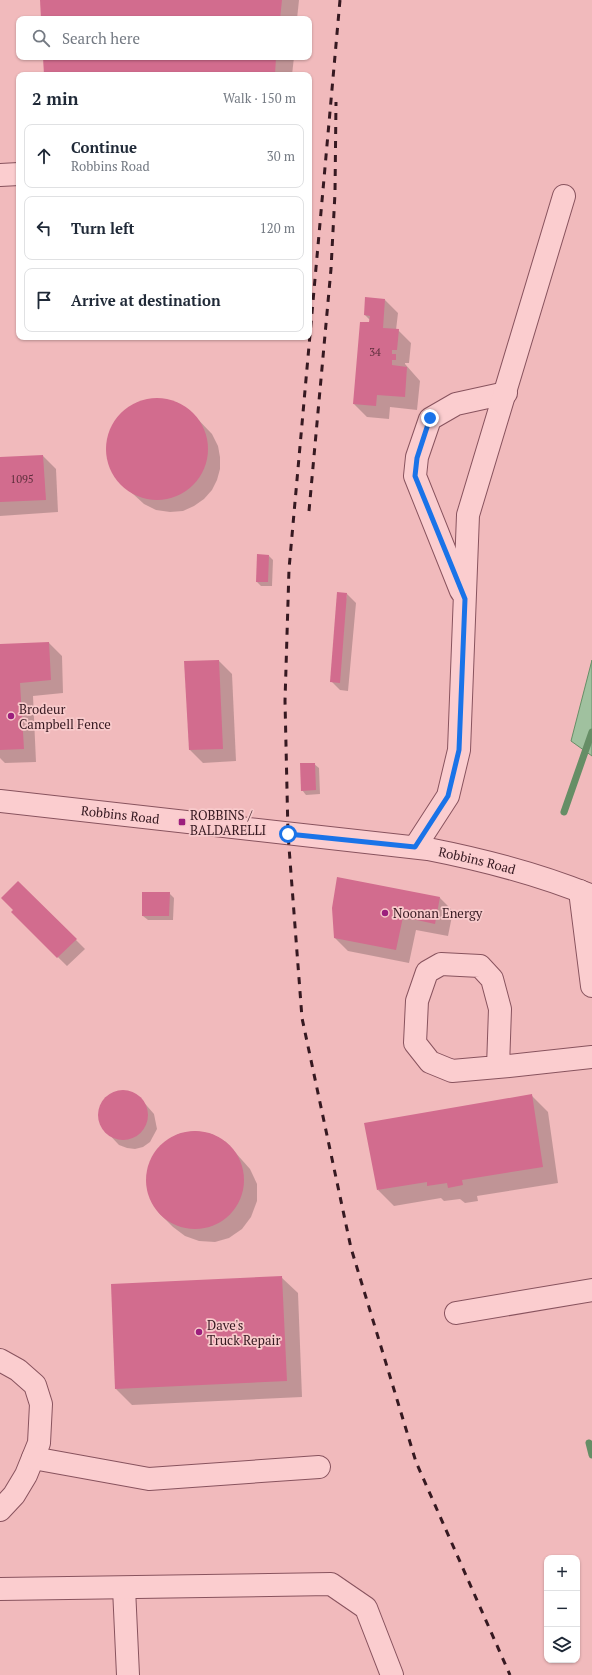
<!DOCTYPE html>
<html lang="en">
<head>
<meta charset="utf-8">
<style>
  :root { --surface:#fff; --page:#f6f6f7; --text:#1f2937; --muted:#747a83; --line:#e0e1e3 }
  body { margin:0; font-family:"PT Serif",serif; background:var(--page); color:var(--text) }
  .controls { position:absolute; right:12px; bottom:12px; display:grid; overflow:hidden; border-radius:8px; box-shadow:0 1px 3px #0004 }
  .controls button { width:36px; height:36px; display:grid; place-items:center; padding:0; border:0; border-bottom:1px solid var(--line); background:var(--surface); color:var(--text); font:20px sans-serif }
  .stop { position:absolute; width:12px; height:12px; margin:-9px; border:3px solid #1a73e8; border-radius:50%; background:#fff }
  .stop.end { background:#1a73e8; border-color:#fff; box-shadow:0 1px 4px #0008 }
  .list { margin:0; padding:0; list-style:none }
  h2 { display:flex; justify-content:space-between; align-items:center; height:52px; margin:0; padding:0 16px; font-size:17px }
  h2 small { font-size:13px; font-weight:400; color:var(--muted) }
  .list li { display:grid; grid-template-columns:26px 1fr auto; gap:12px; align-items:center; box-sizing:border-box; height:64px; margin:0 8px 8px; padding:0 8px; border:1px solid var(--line); border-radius:8px }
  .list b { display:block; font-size:15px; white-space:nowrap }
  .list p { margin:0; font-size:13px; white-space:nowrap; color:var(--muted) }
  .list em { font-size:13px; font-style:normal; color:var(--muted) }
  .icon { flex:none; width:22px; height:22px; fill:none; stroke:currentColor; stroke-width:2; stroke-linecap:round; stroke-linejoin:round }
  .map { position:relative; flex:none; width:592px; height:1675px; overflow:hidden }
  .search { position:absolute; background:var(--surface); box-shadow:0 1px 3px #0004; left:16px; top:16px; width:296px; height:44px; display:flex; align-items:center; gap:10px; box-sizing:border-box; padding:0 14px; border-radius:8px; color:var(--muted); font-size:15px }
  .panel { position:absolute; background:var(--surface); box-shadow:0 1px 3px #0004; left:16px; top:72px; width:296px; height:268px; border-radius:8px }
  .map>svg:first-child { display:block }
  .water { fill:#a0c19f; stroke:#668e66 }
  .shadow { fill:#0003 }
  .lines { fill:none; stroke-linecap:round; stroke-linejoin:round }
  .stream { stroke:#668e66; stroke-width:7 }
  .building { fill:#d26c8e }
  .minor-casing { stroke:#88535e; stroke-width:24 }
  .minor { stroke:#fbcdcf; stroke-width:22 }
  .rail { stroke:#361921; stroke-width:3; stroke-dasharray:7 7; stroke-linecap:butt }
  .route { stroke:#1a73e8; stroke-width:5 }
  .poi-dot { fill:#9c1f7d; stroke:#f8cacb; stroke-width:1.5 }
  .labels { text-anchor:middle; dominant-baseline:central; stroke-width:3.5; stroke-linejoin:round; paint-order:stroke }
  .number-label { font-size:11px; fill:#5d2e3c }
  .poi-label { font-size:13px; fill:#361921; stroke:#f8cacb; text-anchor:start }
  .street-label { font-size:13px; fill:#361921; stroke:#f8cacb }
</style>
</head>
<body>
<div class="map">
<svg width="592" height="1675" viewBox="0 0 592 1675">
  <rect width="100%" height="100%" fill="#f1babc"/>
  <path class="water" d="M592 660V756L571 741Z"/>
  <g class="shadow">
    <path d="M41 0H299L297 19H42Z"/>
    <path d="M44 57H294L292 75H45Z"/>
    <path d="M385 300 398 313 396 330H398L411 343 409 363H405V364L420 381 417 410 390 407 389 419 367 417 354 404 370 320 365 315Z"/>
    <path d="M151 399H165L178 403 189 410 212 434 218 446 220 457V469L217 480 212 490 204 499 194 506 183 511 170 512 156 510 144 504 120 482 112 471 108 458 107 444 110 431 117 419 127 409 138 402Z"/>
    <path d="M43 456 56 469 58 512 0 516V459Z"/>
    <path d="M269 556 273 560 272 586H261L257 582Z"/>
    <path d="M347 594 356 603 348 691 340 690 331 681Z"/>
    <path d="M49 643 62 656 63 693 33 696 36 762 5 763 0 758V645Z"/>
    <path d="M219 661 232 674 236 761 203 763 190 750Z"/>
    <path d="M314 764 319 768 320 794 306 795 302 790Z"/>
    <path d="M338 878 440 898 453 911 448 936 416 930 409 963 348 951 335 938Z"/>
    <path d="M18 882 85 949 67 966 12 912 14 910Z"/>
    <path d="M169 893 174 898 173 920H148L143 916Z"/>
    <path d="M119 1092H127L140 1098 154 1114 157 1129 150 1142 143 1147 135 1149 127 1148 119 1145 104 1129 100 1122 99 1114 102 1106 106 1098Z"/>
    <path d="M532 1096 548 1112 558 1183 477 1196 478 1201 465 1203 460 1199 444 1201 441 1198 394 1206 378 1190Z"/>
    <path d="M195 1131 212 1134 226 1142 250 1169 257 1184V1201L251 1217 242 1229 229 1238 215 1242 199 1241 185 1236 173 1227 159 1213 151 1200 147 1185 148 1170 153 1156 164 1143 178 1134Z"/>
    <path d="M281 1277 298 1293 302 1397 132 1405 116 1389Z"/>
  </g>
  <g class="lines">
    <g class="stream">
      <path d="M564 812 592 732"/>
      <path d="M589 1443 592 1455"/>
    </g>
  </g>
  <g class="building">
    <path d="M40 0H282L280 19H41Z"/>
    <path d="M43 57H276L275 75H44Z"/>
    <path d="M365 297 385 299 383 328 399 329 397 350H392V354H396V360H392V365L407 367 405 397 377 395 376 406 353 404 360 322H369L370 316 364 315Z"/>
    <circle cx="157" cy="449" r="51"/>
    <path d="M43 455 46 500 0 502V457Z"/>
    <path d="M257 554 269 555 268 582H256Z"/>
    <path d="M337 592 347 593 340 683 330 682Z"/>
    <path d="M49 642 51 680 20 683 24 749 0 750V644Z"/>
    <path d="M219 660 223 749 189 750 184 661Z"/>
    <path d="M300 763H315L316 790 301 791Z"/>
    <path d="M337 877 440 897 435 924 403 917 396 950 334 938 332 908Z"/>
    <path d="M18 881 77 939 57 958 11 912 13 910 1 898Z"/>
    <path d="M142 892H170L169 916H142Z"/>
    <circle cx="123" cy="1115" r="25"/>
    <path d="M532 1094 543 1167 462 1180 463 1185 448 1188 447 1183 427 1186V1182L377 1190 364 1123Z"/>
    <circle cx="195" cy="1180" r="49"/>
    <path d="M282 1276 287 1381 115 1389 111 1284Z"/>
  </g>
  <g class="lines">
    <g class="minor-casing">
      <g id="minor">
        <path d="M0 175 19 174"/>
        <path d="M461 591 415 476 417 457 430 419 456 404 506 393"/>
        <path id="s1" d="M0 801 428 849C484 860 539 874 592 896"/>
        <path d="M415 847 448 796 459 750 468 515 564 196"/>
        <path d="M580 891 592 986"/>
        <path d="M498 1067 500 1009 492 979 480 966 441 964 427 972 417 1001 415 1043 430 1062 452 1071 509 1066 592 1057"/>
        <path d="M456 1313 592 1290"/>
        <path d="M0 1360 18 1370 35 1385 41 1404 39 1443 26 1475 14 1495 0 1510"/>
        <path d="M33 1458 149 1479 319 1467"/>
        <path d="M124 1588 128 1675"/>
        <path d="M0 1589 331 1584 366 1608 392 1675"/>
      </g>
    </g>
    <use href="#minor" class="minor"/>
    <g class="rail">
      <path d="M340 0 289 569 285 701 288 834 302 1018 351 1248 416 1462 510 1675"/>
      <path d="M309 511 331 269 335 193 336 102"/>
    </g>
  </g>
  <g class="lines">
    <path class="route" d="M288 834 415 847 448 796 459 750 465 599 415 476 417 458 430 418"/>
  </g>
  <g class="poi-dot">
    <circle cx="11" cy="716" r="4"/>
    <rect x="178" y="818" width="8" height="8" rx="2"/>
    <circle cx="385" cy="913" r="4"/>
    <circle cx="199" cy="1332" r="4"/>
  </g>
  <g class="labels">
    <g class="number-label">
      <text x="375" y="352">34</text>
      <text x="22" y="479">1095</text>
    </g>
    <g class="poi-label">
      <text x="19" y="709">Brodeur<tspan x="19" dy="15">Campbell Fence</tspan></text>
      <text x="190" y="815">ROBBINS /<tspan x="190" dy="15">BALDARELLI</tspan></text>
      <text x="393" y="913">Noonan Energy</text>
      <text x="207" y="1325">Dave's<tspan x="207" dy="15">Truck Repair</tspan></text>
    </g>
    <g class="street-label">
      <text stroke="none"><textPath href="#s1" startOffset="121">Robbins Road</textPath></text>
      <text stroke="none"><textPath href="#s1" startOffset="481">Robbins Road</textPath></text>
    </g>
  </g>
</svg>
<div class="controls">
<button>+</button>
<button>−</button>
<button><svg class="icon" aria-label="layers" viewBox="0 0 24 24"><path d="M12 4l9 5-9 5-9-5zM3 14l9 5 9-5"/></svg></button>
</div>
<div class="stop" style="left:288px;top:834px"></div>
<div class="stop end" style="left:430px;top:418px"></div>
<div class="search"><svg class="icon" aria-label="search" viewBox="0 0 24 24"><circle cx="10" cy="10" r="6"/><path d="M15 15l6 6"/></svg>Search here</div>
<section class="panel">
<h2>2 min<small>Walk · 150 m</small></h2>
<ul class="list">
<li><svg class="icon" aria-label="ahead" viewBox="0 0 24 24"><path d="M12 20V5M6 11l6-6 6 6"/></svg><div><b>Continue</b><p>Robbins Road</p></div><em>30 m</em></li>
<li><svg class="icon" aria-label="left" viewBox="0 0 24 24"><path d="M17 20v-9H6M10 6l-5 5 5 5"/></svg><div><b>Turn left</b></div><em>120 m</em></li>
<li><svg class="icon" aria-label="arrive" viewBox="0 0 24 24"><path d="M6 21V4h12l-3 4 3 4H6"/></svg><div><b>Arrive at destination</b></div></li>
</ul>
</section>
</div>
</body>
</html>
